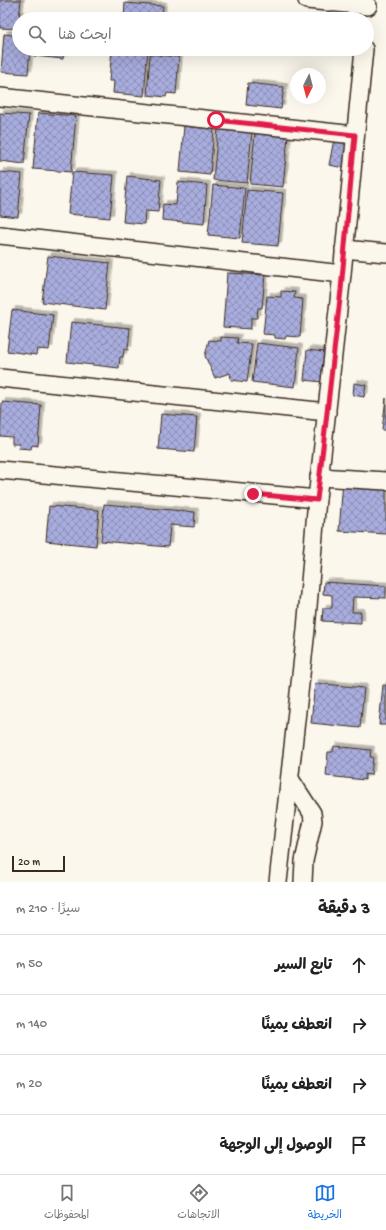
<!DOCTYPE html>
<html lang="ar">
<head>
<meta charset="utf-8">
<style>
  :root { --surface:#fff; --page:#f2f2f2; --text:#222; --muted:#767676; --line:#e0e0e0; --accent:#1a73e8 }
  body { margin:0; font-family:"Gochi Hand","Playpen Sans Arabic",sans-serif; background:var(--page); color:var(--text); direction:rtl }
  .compass { position:absolute; left:290px; top:68px; width:36px; height:36px; border-radius:50%; background:var(--surface); box-shadow:0 4px 16px #0002; rotate:186deg }
  .scale { position:absolute; left:12px; bottom:10px; width:53px; box-sizing:border-box; padding-left:4px; border:2px solid #3b2a1e; border-top:0; font-size:11px; line-height:14px; white-space:nowrap; color:#3b2a1e; -webkit-text-stroke:3px #fbf7ec; paint-order:stroke }
  .stop { position:absolute; width:12px; height:12px; margin:-9px; border:3px solid #e11d48; border-radius:50%; background:#fff }
  .stop.end { background:#e11d48; border-color:#fff; box-shadow:0 1px 4px #0008 }
  .list { margin:0; padding:0; list-style:none }
  h2 { display:flex; justify-content:space-between; align-items:center; height:52px; margin:0; padding:0 16px; font-size:17px }
  h2 small { font-size:13px; font-weight:400; color:var(--muted) }
  .list li { display:grid; grid-template-columns:26px 1fr auto; gap:12px; align-items:center; box-sizing:border-box; height:60px; padding:0 16px; border-top:1px solid var(--line) }
  .list b { display:block; font-size:15px; white-space:nowrap }
  .list em { font-size:13px; font-style:normal; color:var(--muted) }
  .icon { flex:none; width:22px; height:22px; fill:none; stroke:currentColor; stroke-width:2; stroke-linecap:round; stroke-linejoin:round }
  .map { position:relative; flex:none; width:386px; height:882px; overflow:hidden; direction:ltr }
  .search { position:absolute; background:var(--surface); box-shadow:0 4px 16px #0002; left:12px; right:12px; top:12px; height:44px; display:flex; align-items:center; gap:10px; box-sizing:border-box; padding:0 14px; border-radius:22px; color:var(--muted); font-size:15px }
  .sheet { height:292px; background:var(--surface) }
  nav { display:flex; justify-content:space-around; align-items:center; box-sizing:border-box; height:56px; border-top:1px solid var(--line); background:var(--surface); font-size:11px; color:var(--muted) }
  nav a { display:grid; justify-items:center; gap:2px }
  nav .on { color:var(--accent) }
  .map>svg:first-child { display:block }
  .building { fill:url(#building-cross-hatch); stroke:#3b2a1e; filter:url(#shadow) }
  .lines { fill:none; stroke-linecap:round; stroke-linejoin:round }
  .street-casing { stroke:#3b2a1e; stroke-width:20 }
  .street { stroke:#fbf7ec; stroke-width:17 }
  .route { stroke:#e11d48; stroke-width:5 }
</style>
</head>
<body>
<div class="map">
<svg width="386" height="882" viewBox="0 0 386 882">
  <defs>
    <pattern id="building-cross-hatch" width="8" height="8" patternUnits="userSpaceOnUse"><rect width="8" height="8" fill="#a8adde"/><path d="M0 0l8 8M0 8l8-8" fill="none" stroke="#8a8db3"/></pattern>
    <filter id="shadow"><feDropShadow dx="3.5" dy="-3.5" stdDeviation="0" flood-color="#0004"/></filter>
  </defs>
  <rect width="100%" height="100%" fill="#fbf7ec"/>
  <filter id="ink" filterUnits="userSpaceOnUse"><feTurbulence type="fractalNoise" baseFrequency=".025" numOctaves="2"/><feDisplacementMap in="SourceGraphic" scale="8" xChannelSelector="R" yChannelSelector="G"/><feConvolveMatrix kernelMatrix="1 2 1 2 8 2 1 2 1" color-interpolation-filters="sRGB"/></filter>
  <g filter="url(#ink)">
    <g class="building">
      <path d="M0 0H21L18 29 0 28Z"/>
      <path d="M125 3 163 6 162 19H124Z"/>
      <path d="M4 34 19 36V49H30L28 74 1 72Z"/>
      <path d="M35 49H64L63 59 34 56Z"/>
      <path d="M112 49H148L144 96 113 93 114 81H109Z"/>
      <path d="M150 54 179 57 176 94 167 93 166 97 147 95Z"/>
      <path d="M248 83 284 87 281 109 246 105Z"/>
      <path d="M0 113 29 115 24 164 0 161Z"/>
      <path d="M38 113 76 116 71 172 33 169Z"/>
      <path d="M184 126 214 129 210 175 180 172Z"/>
      <path d="M218 129 252 132 247 183 213 180Z"/>
      <path d="M255 133 288 136 283 187 250 184Z"/>
      <path d="M334 139 349 142 345 168 329 165Z"/>
      <path d="M0 172 22 174 18 217 0 215Z"/>
      <path d="M72 172 114 175 110 218 68 214Z"/>
      <path d="M127 176 161 180 158 212 145 211 144 224 123 222Z"/>
      <path d="M178 182 207 185 204 224 162 220 163 204 176 205Z"/>
      <path d="M213 185 245 188 240 238 208 235Z"/>
      <path d="M247 190 283 193 278 246 242 243Z"/>
      <path d="M48 256 110 263 105 310 42 302Z"/>
      <path d="M227 273 265 275 262 308H258L257 318H251V329L223 327Z"/>
      <path d="M281 291 295 292 294 298 303 299 300 337 286 336 285 339 275 338V335L263 334 267 296 281 297Z"/>
      <path d="M12 310 53 315 49 350 37 349 36 355 7 351Z"/>
      <path d="M71 322 130 328 128 350 124 349 123 357H120L119 368 67 362Z"/>
      <path d="M221 337 238 338 237 343 252 344 247 382 231 380 230 373 215 378 205 356 209 340 221 341Z"/>
      <path d="M257 343 299 348 295 387 252 382Z"/>
      <path d="M307 350 325 352 322 382 304 380Z"/>
      <path d="M354 383 366 385 364 397 353 395Z"/>
      <path d="M386 398V430H382Z"/>
      <path d="M2 402 41 405 38 446 32 445 31 449 18 448 19 444H12V437L0 436Z"/>
      <path d="M161 414 197 417 194 452 158 449Z"/>
      <path d="M343 481 386 485V534L339 531Z"/>
      <path d="M104 504 195 512 194 527 170 525 168 547 101 541Z"/>
      <path d="M49 506 99 510 96 546 46 541Z"/>
      <path d="M324 582 386 586V598L353 597 352 612H361V623L322 621 323 608H332V595L323 594Z"/>
      <path d="M315 683 364 688 360 728 311 723Z"/>
      <path d="M383 685H386V725H379Z"/>
      <path d="M334 746 371 750 370 757H373L371 775 365 774V780L326 776 328 752H333Z"/>
    </g>
    <g class="lines">
      <g class="street-casing">
        <g id="street">
          <path d="M307 0 368 6"/>
          <path d="M0 97 355 135"/>
          <path d="M0 235 342 274"/>
          <path d="M344 249 386 253"/>
          <path d="M0 378 327 412"/>
          <path d="M0 470 317 499"/>
          <path d="M319 477 386 481"/>
          <path d="M290 779 312 813 313 821 304 861 303 882"/>
          <path d="M278 882 306 630 317 499 342 274 364 49"/>
        </g>
      </g>
      <use href="#street" class="street"/>
    </g>
  </g>
  <g class="lines" filter="url(#ink)">
    <path class="route" d="M216 120 355 135 341 290 317 500 253 494"/>
  </g>
</svg>
<svg class="compass" viewBox="-18 -18 36 36"><path d="M0-13l5 13h-10z" fill="#e53935"/><path d="M0 13l5-13h-10z" fill="#767676"/></svg>
<div class="scale">20 m</div>
<div class="stop" style="left:216px;top:120px"></div>
<div class="stop end" style="left:253px;top:494px"></div>
<div class="search"><svg class="icon" aria-label="search" viewBox="0 0 24 24"><circle cx="10" cy="10" r="6"/><path d="M15 15l6 6"/></svg>ابحث هنا</div>
</div>
<section class="sheet">
<h2>3 دقيقة<small>سيرًا · 210 m</small></h2>
<ul class="list">
<li><svg class="icon" aria-label="ahead" viewBox="0 0 24 24"><path d="M12 20V5M6 11l6-6 6 6"/></svg><div><b>تابع السير</b></div><em>50 m</em></li>
<li><svg class="icon" aria-label="right" viewBox="0 0 24 24"><path d="M7 20v-9h11M14 6l5 5-5 5"/></svg><div><b>انعطف يمينًا</b></div><em>140 m</em></li>
<li><svg class="icon" aria-label="right" viewBox="0 0 24 24"><path d="M7 20v-9h11M14 6l5 5-5 5"/></svg><div><b>انعطف يمينًا</b></div><em>20 m</em></li>
<li><svg class="icon" aria-label="arrive" viewBox="0 0 24 24"><path d="M6 21V4h12l-3 4 3 4H6"/></svg><div><b>الوصول إلى الوجهة</b></div></li>
</ul>
</section>
<nav>
<a class="on"><svg class="icon" aria-label="map" viewBox="0 0 24 24"><path d="M3 6l6-2 6 2 6-2v14l-6 2-6-2-6 2zM9 4v14M15 6v14"/></svg>الخريطة</a>
<a><svg class="icon" aria-label="directions" viewBox="0 0 24 24"><path d="M12 3l9 9-9 9-9-9zM9 14v-3h6M13 9l2 2-2 2"/></svg>الاتجاهات</a>
<a><svg class="icon" aria-label="saved" viewBox="0 0 24 24"><path d="M7 4h10v16l-5-4-5 4z"/></svg>المحفوظات</a>
</nav>
</body>
</html>
